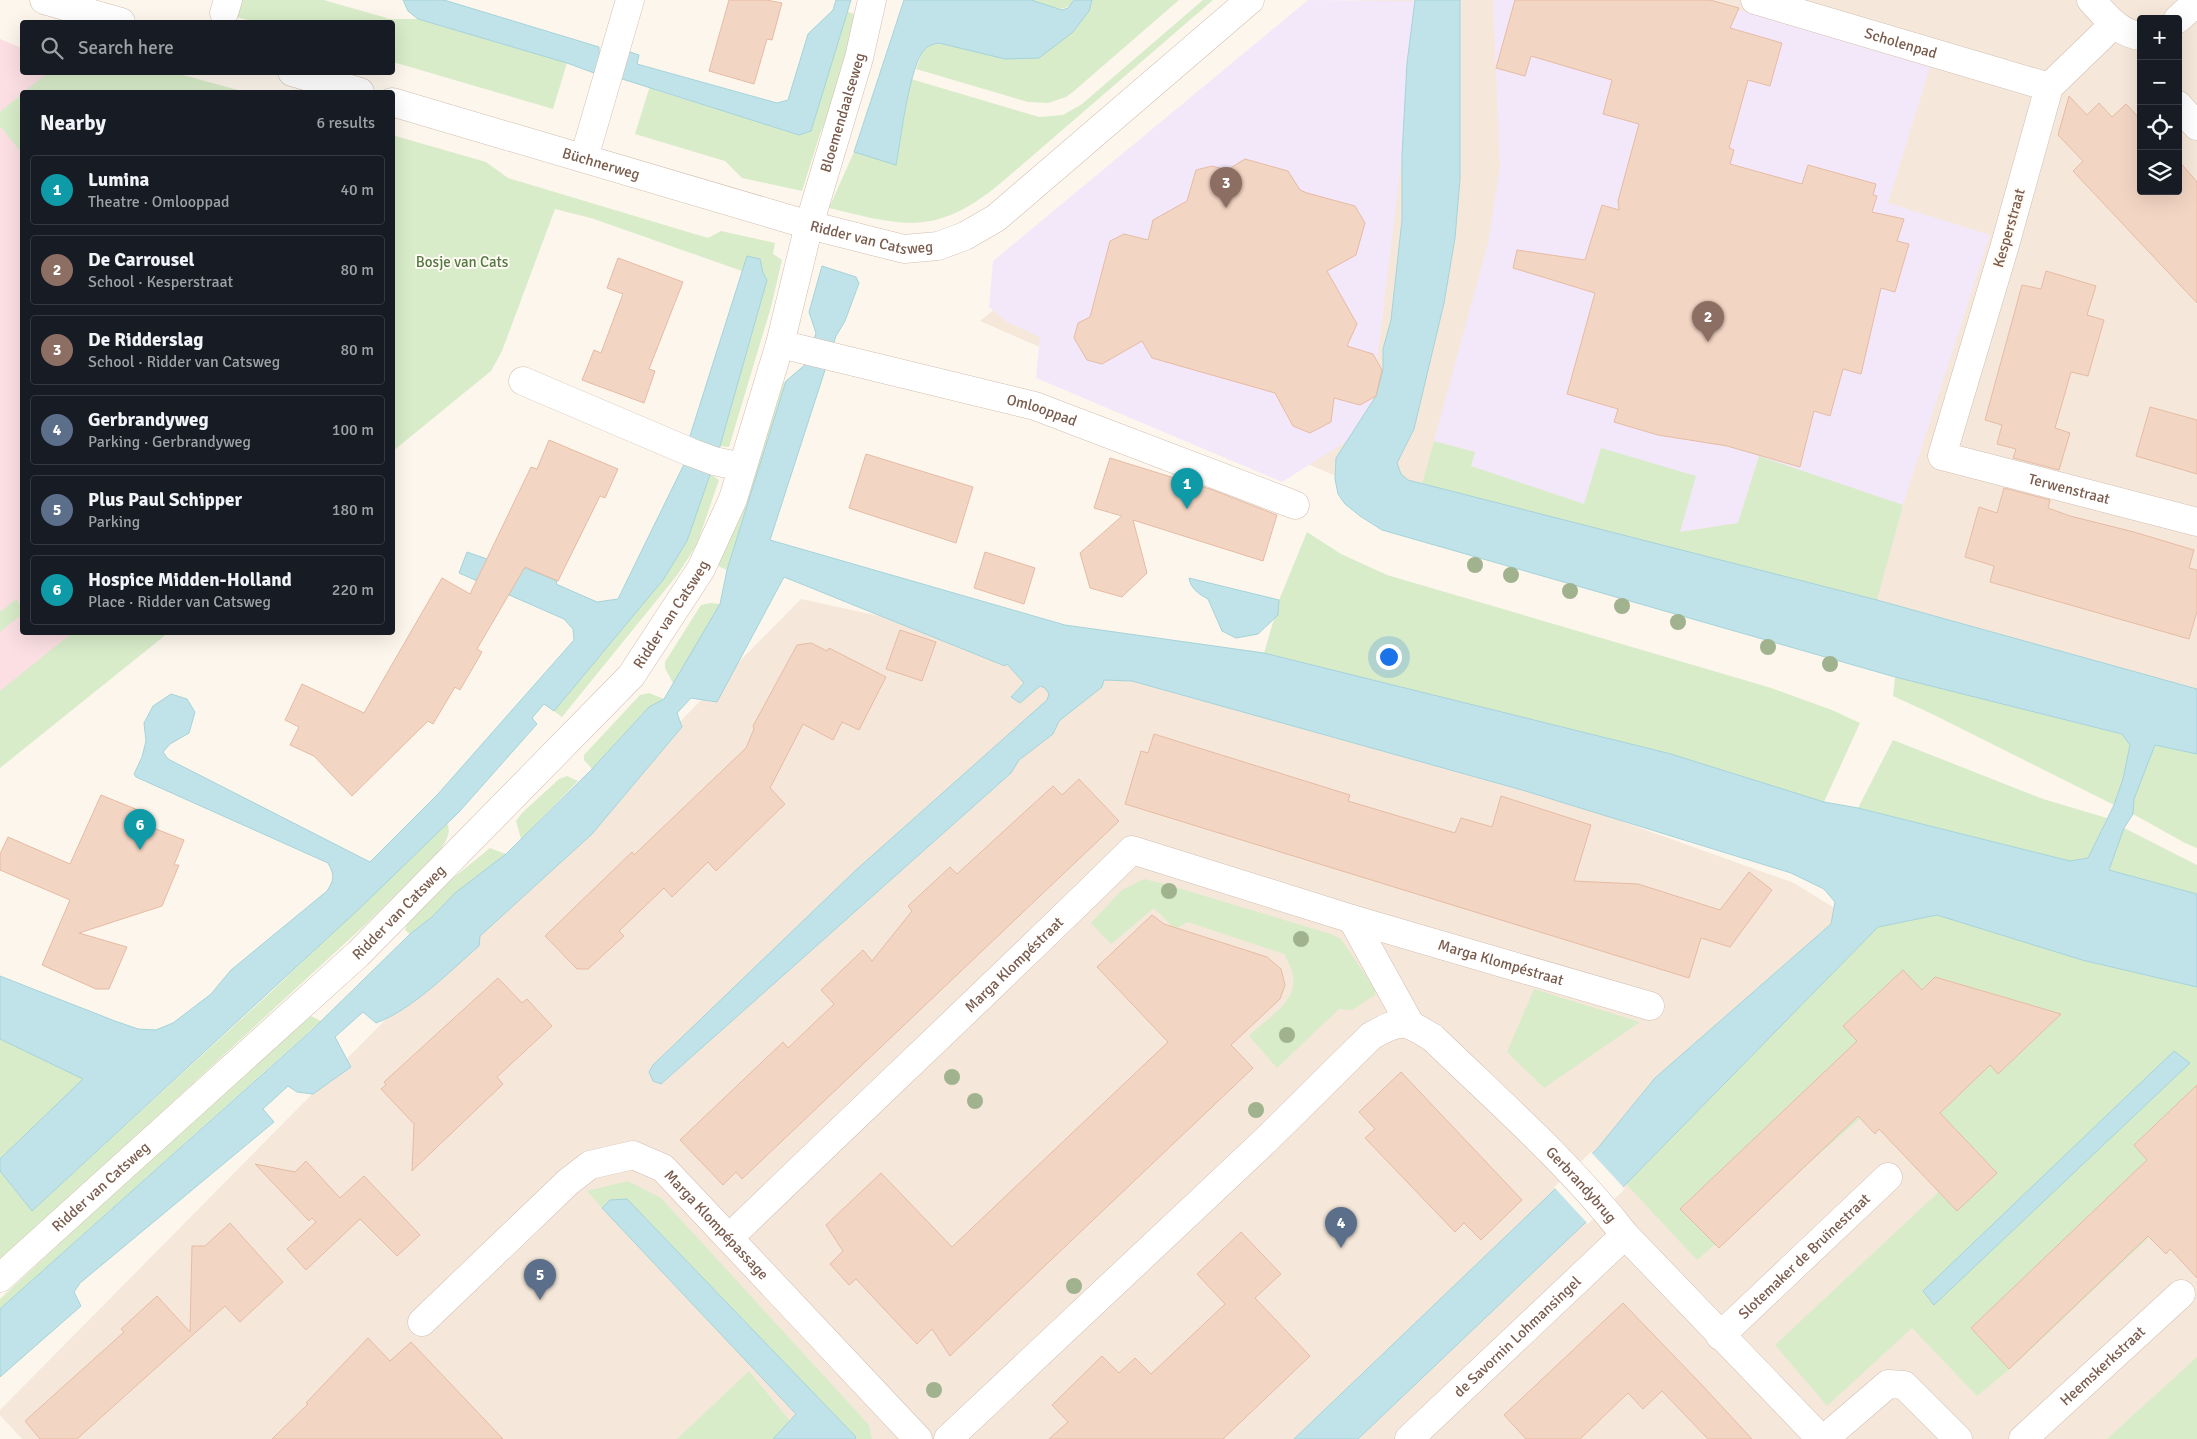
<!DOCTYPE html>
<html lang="en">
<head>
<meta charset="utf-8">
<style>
  :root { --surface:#171b24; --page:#242831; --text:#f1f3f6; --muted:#9ea1a6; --line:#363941; --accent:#e76f51 }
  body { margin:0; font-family:Signika,sans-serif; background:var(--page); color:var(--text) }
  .controls { position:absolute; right:15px; top:15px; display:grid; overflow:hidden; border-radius:5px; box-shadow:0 5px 20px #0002 }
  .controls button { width:45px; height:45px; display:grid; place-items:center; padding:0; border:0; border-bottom:1px solid var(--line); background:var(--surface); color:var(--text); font:25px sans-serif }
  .you { position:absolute; left:1388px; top:656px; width:18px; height:18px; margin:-12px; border:4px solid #fff; border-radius:50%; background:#1a73e8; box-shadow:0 0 0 8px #1a73e833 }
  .badge { display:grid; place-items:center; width:32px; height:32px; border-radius:50%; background:var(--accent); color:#fff; font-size:16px; font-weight:700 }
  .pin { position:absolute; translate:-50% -41px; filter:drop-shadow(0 1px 2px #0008) }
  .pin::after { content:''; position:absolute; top:26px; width:18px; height:15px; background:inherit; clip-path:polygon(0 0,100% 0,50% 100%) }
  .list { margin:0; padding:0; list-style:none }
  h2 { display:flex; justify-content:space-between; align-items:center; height:65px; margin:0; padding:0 20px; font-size:21px }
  h2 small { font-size:16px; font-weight:400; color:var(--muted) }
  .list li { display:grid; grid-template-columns:32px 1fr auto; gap:15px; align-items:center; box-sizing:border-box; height:70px; margin:0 10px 10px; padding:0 10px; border:1px solid var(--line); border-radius:5px }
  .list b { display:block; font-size:19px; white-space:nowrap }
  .list p { margin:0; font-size:16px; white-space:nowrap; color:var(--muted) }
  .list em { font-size:16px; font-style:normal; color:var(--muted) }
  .icon { flex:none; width:28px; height:28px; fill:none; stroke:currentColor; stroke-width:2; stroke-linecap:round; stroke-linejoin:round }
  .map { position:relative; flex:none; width:2197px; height:1439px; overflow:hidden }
  .search { position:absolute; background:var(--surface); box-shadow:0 5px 20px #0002; left:20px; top:20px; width:375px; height:55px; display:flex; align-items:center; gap:12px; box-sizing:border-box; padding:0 18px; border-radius:5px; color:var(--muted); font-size:19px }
  .panel { position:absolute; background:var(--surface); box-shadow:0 5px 20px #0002; left:20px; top:90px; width:375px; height:545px; border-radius:5px }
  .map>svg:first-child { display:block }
  .residential { fill:#f5e8da; fill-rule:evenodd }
  .education { fill:#f3e8fa }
  .medical { fill:#fbdfe3 }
  .green { fill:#d8ecc9 }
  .water { fill:#bfe3e8; stroke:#a5d3da }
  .pier { fill:#fdf6ec }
  .building { fill:#f3d5c3; stroke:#e6bba3 }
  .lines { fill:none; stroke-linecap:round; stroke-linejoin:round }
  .minor-casing { stroke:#d1beb0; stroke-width:29 }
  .minor { stroke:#fff; stroke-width:28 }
  .tree { fill:#a0b28e }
  .labels { text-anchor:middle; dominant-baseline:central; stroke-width:4; stroke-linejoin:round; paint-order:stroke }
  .street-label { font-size:15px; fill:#7a5c4d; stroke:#fffaf3 }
  .park-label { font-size:15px; fill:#537a41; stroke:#fffaf3 }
</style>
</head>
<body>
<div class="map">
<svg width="2197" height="1439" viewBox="0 0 2197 1439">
  <rect width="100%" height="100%" fill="#fdf6ec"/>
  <g class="residential">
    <path d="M1359 0H2197V737L1363 488 980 321 1165 172ZM2141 19H2178V191H2141Z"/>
    <path d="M801 599 1304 708 1794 883 1836 909 2197 1009V1439H22L0 1415V1410Z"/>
  </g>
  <g class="education">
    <path d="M1308 0 1415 1 1407 63 1402 155 1369 427 1282 482 1036 378 1040 337 1007 322 989 307 993 261Z"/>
    <path d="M1493 0H1707L1930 67 1888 203 1990 235 1903 505 1759 457 1738 523 1680 532 1584 504 1470 466 1475 452 1434 441 1488 243 1500 167Z"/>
  </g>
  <path class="medical" d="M0 39 22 48V72L88 73 142 92H22V632L124 633 0 738Z"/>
  <g class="green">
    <path d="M237 0H324L390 19H418L567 63 553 109 393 62 392 22H256L232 16Z"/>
    <path d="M1031 0H1074C1063 17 1047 5 1031 0Z"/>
    <path d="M1092 0H1179L1074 91 1066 97 1048 103 1028 102 916 69 923 51 929 46 939 43 962 48 1073 32 1089 11Z"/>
    <path d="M1203 0H1213L1002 182C937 236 906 227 829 208L854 152 896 164 911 79 1039 117 1063 115 1082 104Z"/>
    <path d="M847 11 858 16 830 110 820 134 802 191 742 178 725 161 635 134 650 86 655 90 799 135 811 131Z"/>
    <path d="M49 72 176 73 245 92H24Z"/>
    <path d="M22 94V153L0 126V112Z"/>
    <path d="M392 135 486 162 508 178 708 238 721 231 775 243 773 254 782 260 771 307 729 447 720 446 767 280 763 273 760 259 747 257 742 271 591 218 555 209 502 351 491 371 393 451Z"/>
    <path d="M786 381 727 570 720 567 717 562 777 387Z"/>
    <path d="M1434 441 1475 452 1471 466 1584 504 1601 448 1696 476 1680 532 1738 523 1759 456 1903 505 1877 600 1422 484Z"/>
    <path d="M710 474 719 480 697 544 678 574 562 717 554 711 663 580 687 541Z"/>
    <path d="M1307 532 1341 554 1387 575 1768 687 1832 710 1860 723 1824 802 1671 754 1264 653 1274 619 1278 615 1279 600Z"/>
    <path d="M16 599 22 607V614L0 632V612Z"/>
    <path d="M710 603 720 604 674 685 665 668V662L701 605Z"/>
    <path d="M72 633H168L0 768V691Z"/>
    <path d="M1895 677 2122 734 2130 745 2123 779 2114 805 1932 714 1893 696Z"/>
    <path d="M649 693 664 699 649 707 592 769 584 760V755L640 695Z"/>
    <path d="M1893 740 2043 799 2107 818 2088 858 2070 861 1858 808Z"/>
    <path d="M2155 745 2197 754V848L2185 843 2133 814 2134 799Z"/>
    <path d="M567 776 578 781 521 839 516 821 522 813 559 779Z"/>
    <path d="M447 823C452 834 445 842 439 852L367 923 0 1261V1171L32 1211 272 991Z"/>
    <path d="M2124 828 2197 865V894L2109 870Z"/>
    <path d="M490 848 506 854 455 893 432 917 410 934 405 930 407 924 452 879Z"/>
    <path d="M1144 879 1165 884 1331 934 1341 939 1375 989V995L1352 1010 1339 1009 1277 1068 1249 1036C1277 1009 1310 996 1284 954L1188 922 1175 929 1154 908 1111 944 1091 923 1122 890Z"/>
    <path d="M1937 915 2082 960 2197 987V1274L2158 1229 2011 1368 1977 1396 1912 1328 1827 1406 1775 1345 1947 1184 1871 1109 1697 1260 1626 1184 1878 927Z"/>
    <path d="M1534 989 1640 1022 1544 1088 1507 1052Z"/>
    <path d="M307 1014 321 1021 0 1309V1299Z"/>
    <path d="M0 1039 84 1079 0 1159Z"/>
    <path d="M628 1181 661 1198 869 1425 872 1439H855L856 1437 627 1199 610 1200 602 1208 587 1191Z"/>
    <path d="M2197 1357V1439H2107Z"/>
    <path d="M749 1371 790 1421 774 1439H677Z"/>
  </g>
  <g class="water">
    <path d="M403 0H444L599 47V52L625 60 630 52 639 55 637 64 777 103 788 100 808 34 833 10 836 0H851L811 131 799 135 619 78 598 64 594 73 567 63 418 19 408 11Z"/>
    <path d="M904 0H1031L1062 10 1068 8 1074 0H1092L1089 11 1073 32 1039 58 1005 59 939 43C934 44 929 45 925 49 909 65 901 140 896 165L854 152Z"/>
    <path d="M1415 0H1460V179L1455 238 1444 303 1414 429 1397 463 1401 474 1408 480 1877 600 2197 689V754L2155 745 2134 799 2133 814 2124 828 2109 870 2197 894V987L2082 960 1937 915 1878 927 1626 1184 1358 1439H1294L1597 1149 1655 1078 1831 924 1835 902 1824 889 1791 873 1522 790 1132 681 1104 680 1102 687 1059 721 1053 734 1019 760 1011 773 661 1084 653 1081 649 1072 653 1065 856 870 1047 700 1049 694 1045 688 1040 686 1020 703 1011 697 1024 683 1007 664 1005 666 784 577 717 702 691 698 677 713 682 727 592 834 480 936 479 946C450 971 412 1010 376 1023L363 1012 335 1037 351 1067 313 1094 297 1092 288 1086 263 1109 274 1122 80 1283 74 1292 81 1306 0 1377V1309L312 1030 410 934 432 917 455 893 506 854 592 769 649 707 664 699 720 604 727 570 786 381 806 364 816 333 809 312 822 266 856 277 859 283 845 321 836 336 770 540 1065 625 1264 653 1671 754 1824 802 1858 808 2070 861 2088 858 2114 805 2123 779 2130 745 2122 734 1895 677 1382 530 1360 516 1345 504 1338 494 1335 479 1336 458 1376 396 1383 370V349L1391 320 1402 220V155L1407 63Z"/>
    <path d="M747 256 760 259 763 273 767 280 720 446 687 541 663 580 554 711 544 704 532 718 537 724 459 812 360 908 32 1211 0 1171V1159L83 1079 0 1039V976L115 1021 138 1029 156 1030 173 1023 211 994 231 970 327 891C334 880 335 875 328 863L136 777 134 774 142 757 146 741 144 723 153 706 171 694 187 699 195 712 189 733 170 744 163 752 168 759 370 862 438 794 574 640 573 629 564 619 459 573 467 552 487 559 490 554 557 581 556 584 597 602 618 599 690 452 689 439Z"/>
    <path d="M1189 578 1279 600 1278 615 1258 634 1236 638 1222 631 1208 599C1200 595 1190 588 1189 578Z"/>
    <path d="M2174 1051 2190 1063 1934 1305 1923 1291Z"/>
    <path d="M627 1199 856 1437 855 1439H773L796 1414 602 1208 610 1200Z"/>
  </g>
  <path class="pier" d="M1591 1152 1625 1189 1588 1224 1554 1187Z"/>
  <g class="building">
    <path d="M729 0H766L782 3 772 40 767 39 754 84 709 71Z"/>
    <path d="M1515 0H1710L1739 8 1730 28 1782 43 1770 86 1748 80 1729 148 1734 150 1730 164 1802 184 1808 165 1876 184 1873 195 1877 196 1872 212 1904 219 1897 241 1909 244 1895 292 1881 288 1861 374 1843 369 1830 416 1814 411 1800 467 1727 446 1658 435 1614 422 1618 409 1567 394 1595 293 1513 268 1517 250 1585 260 1602 205 1619 210 1618 201 1639 124 1603 114 1612 80 1531 56 1525 76 1496 68Z"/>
    <path d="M2069 96 2087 115 2099 103 2112 117 2126 104 2141 120V191H2178V160L2197 182V303L2073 171 2083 161 2058 135Z"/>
    <path d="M1245 159 1288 171 1300 190 1307 193 1355 206 1365 223 1356 255 1327 271 1357 324 1347 346 1373 354 1382 370 1376 396 1360 405 1334 398 1331 422 1310 433 1293 426 1275 393 1152 358 1142 341 1102 364 1087 360 1074 338 1078 323 1090 317 1110 241 1124 234 1148 240 1153 220 1187 201 1196 170 1212 166 1227 170Z"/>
    <path d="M618 258 683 282 649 369 655 371 644 403 582 380 594 350 601 353 623 294 607 288Z"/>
    <path d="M2046 271 2096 286 2087 315 2104 320 2088 376 2071 372 2055 428 2070 433 2059 470 2013 458 2016 449 1997 444 2002 425 1985 420 2022 285 2041 289Z"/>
    <path d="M2150 407 2197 420V474L2136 456Z"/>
    <path d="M549 440 618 469 605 498 600 496 558 581 525 567 477 649 482 652 460 690 455 687 433 724 428 721 352 796 314 756 290 745 299 727 285 720 302 684 364 713 442 578 470 594 531 467 537 469Z"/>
    <path d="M866 454 973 487 956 543 849 508Z"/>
    <path d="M1110 458 1213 490 1277 515 1263 561 1133 520 1147 573 1122 597 1090 588 1080 553 1122 516 1094 508Z"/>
    <path d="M2004 488 2050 500 2048 508 2070 516 2134 532 2194 550 2189 568 2197 570V611L2189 639 1990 582 1994 566 1965 557 1979 507 1997 513Z"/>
    <path d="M985 552 1035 568 1024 604 974 588Z"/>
    <path d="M900 630 936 642 922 681 886 669Z"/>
    <path d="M811 643 827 651 829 648 886 677 859 730 842 722 833 740 803 724 770 788 785 804 716 871 708 862 672 897 664 888 619 931 624 936 588 969H577L545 936 632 852 634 855 746 748 754 729 753 726 797 645Z"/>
    <path d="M1154 734 1350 795 1348 801 1455 833 1461 818 1492 827 1501 796 1591 825 1574 881 1638 884 1720 910 1749 872 1772 890 1730 947 1701 938 1689 978 1125 804 1141 751 1148 753Z"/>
    <path d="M1079 779 1119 821 742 1179 736 1172 723 1185 680 1140 783 1042 788 1048 834 1004 821 990 863 950 872 961 912 911 908 906 950 867 957 874 1053 786 1062 795Z"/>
    <path d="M101 795 143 812 138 822 184 840 174 865H179L162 906 79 933 127 947 109 989H96L42 965 70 900 0 870V854L8 837 70 864Z"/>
    <path d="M1152 915 1164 924 1267 957 1281 969 1285 985 1280 999 1231 1045 1253 1068 950 1356 932 1329 917 1344 856 1279 849 1285 830 1264 843 1251 826 1225 881 1173 952 1247 1168 1042 1097 967Z"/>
    <path d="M1903 970 1922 990 1935 977 2061 1014 1998 1074 1990 1065 1940 1113 1997 1173 1957 1211 1879 1129 1875 1134 1858 1116 1719 1248 1680 1209 1857 1041 1843 1026Z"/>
    <path d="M498 978 522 1003 527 999 552 1026 497 1077 503 1084 412 1171 414 1124 381 1089 386 1085 384 1082Z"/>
    <path d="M1401 1072 1522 1200 1481 1240 1464 1223 1455 1232 1365 1138 1375 1129 1359 1112Z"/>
    <path d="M2197 1085V1278L2170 1249 2166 1254 2148 1236 2009 1369 1971 1328 2147 1160 2134 1145Z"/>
    <path d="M306 1161 340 1198 364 1176 420 1235 397 1256 360 1219 306 1270 287 1249 316 1222 312 1218 309 1221 255 1164 295 1172Z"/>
    <path d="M230 1223 283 1282 240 1322 225 1306 77 1439H40L25 1421 124 1332 121 1329 157 1296 190 1332 192 1246H205Z"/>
    <path d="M1241 1232 1281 1274 1255 1298 1310 1356 1223 1439H1049L1068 1422 1052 1405 1102 1356 1119 1373 1135 1358 1151 1374 1225 1304 1197 1274Z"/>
    <path d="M1623 1303 1700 1383 1752 1439H1708L1662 1391 1643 1409 1628 1393 1580 1439H1526L1504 1415Z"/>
    <path d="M368 1338 390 1361 411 1342 503 1439H272L308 1404 306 1403Z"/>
  </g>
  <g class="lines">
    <g class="minor-casing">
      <g id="minor">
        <path d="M44 0 121 22"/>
        <path id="s1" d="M1755 0 2049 87"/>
        <path d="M2091 0C2105 15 2119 34 2141 36"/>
        <path d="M224 13 228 0"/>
        <path d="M2178 19 2197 2"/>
        <path id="s2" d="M2114 24 2049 87 2005 245 1942 456 2197 522"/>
        <path d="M292 72 360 92"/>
        <path id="s3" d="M392 102 809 225 904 249 938 246 965 236 996 218 1250 0"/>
        <path d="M2178 105 2197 126"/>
        <path d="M584 158 630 0"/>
        <path id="s4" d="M780 344 1035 406 1295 505"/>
        <path d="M523 381 690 452 714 461 742 467"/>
        <path d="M1352 919 1410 1024"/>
        <path id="s5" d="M729 1238C863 1108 999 981 1132 850L1352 919 1650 1006"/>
        <path id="s6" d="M0 1278 358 954 631 676 701 569 733 499 780 344 809 225 859 58 872 0"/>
        <path id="s7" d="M422 1322 568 1182 590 1165 633 1155 663 1168 918 1439"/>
        <path id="s8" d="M1720 1336 1888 1177"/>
        <path id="s9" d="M948 1439 1266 1140 1371 1036C1402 1019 1404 1020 1433 1038 1499 1102 1569 1163 1625 1235L1821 1439"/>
        <path id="s10" d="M1409 1439 1625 1235"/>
        <path d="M1824 1439 1888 1384 1904 1385 1958 1439"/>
        <path id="s11" d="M2023 1439 2181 1294"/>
      </g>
    </g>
    <use href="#minor" class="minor"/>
  </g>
  <g class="tree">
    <circle cx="1475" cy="565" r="8"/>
    <circle cx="1511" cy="575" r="8"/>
    <circle cx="1570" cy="591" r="8"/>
    <circle cx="1622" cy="606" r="8"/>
    <circle cx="1678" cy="622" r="8"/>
    <circle cx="1768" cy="647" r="8"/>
    <circle cx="1830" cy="664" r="8"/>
    <circle cx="1169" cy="891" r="8"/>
    <circle cx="1301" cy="939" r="8"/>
    <circle cx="1287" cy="1035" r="8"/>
    <circle cx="952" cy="1077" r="8"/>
    <circle cx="975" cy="1101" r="8"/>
    <circle cx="1256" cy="1110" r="8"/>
    <circle cx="1074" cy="1286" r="8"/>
    <circle cx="934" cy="1390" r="8"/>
  </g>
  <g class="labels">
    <g class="street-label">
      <text stroke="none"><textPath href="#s1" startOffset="152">Scholenpad</textPath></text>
      <text stroke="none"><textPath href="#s6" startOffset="1479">Bloemendaalseweg</textPath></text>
      <text stroke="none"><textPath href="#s3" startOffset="218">Büchnerweg</textPath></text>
      <text transform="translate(2009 228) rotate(-74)">Kesperstraat</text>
      <text stroke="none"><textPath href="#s3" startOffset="499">Ridder van Catsweg</textPath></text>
      <text stroke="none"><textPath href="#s4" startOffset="270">Omlooppad</textPath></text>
      <text stroke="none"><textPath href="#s2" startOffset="606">Terwenstraat</textPath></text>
      <text stroke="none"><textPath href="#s6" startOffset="946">Ridder van Catsweg</textPath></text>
      <text stroke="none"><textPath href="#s6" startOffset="541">Ridder van Catsweg</textPath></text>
      <text stroke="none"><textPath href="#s5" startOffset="945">Marga Klompéstraat</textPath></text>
      <text stroke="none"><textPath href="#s5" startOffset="395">Marga Klompéstraat</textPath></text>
      <text stroke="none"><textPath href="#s6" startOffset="136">Ridder van Catsweg</textPath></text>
      <text stroke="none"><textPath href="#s9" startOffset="861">Gerbrandybrug</textPath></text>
      <text stroke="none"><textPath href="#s7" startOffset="385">Marga Klompépassage</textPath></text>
      <text stroke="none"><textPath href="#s8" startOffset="116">Slotemaker de Bruïnestraat</textPath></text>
      <text stroke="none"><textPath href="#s10" startOffset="149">de Savornin Lohmansingel</textPath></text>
      <text stroke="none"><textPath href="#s11" startOffset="108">Heemskerkstraat</textPath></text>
    </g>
    <g class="park-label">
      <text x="462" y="262">Bosje van Cats</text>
    </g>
  </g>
</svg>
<div class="controls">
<button>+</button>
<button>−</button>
<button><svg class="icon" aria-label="locate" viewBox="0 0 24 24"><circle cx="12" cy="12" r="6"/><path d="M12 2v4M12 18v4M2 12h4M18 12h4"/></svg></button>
<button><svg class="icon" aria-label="layers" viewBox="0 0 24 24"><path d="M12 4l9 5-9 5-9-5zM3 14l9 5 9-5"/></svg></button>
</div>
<div class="you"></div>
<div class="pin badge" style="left:1187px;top:509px;background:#0f9aa8">1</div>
<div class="pin badge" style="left:1708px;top:342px;background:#8d6e63">2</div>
<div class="pin badge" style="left:1226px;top:208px;background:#8d6e63">3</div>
<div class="pin badge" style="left:1341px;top:1248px;background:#5c6f8a">4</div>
<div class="pin badge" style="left:540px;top:1300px;background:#5c6f8a">5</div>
<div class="pin badge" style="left:140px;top:850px;background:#0f9aa8">6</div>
<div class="search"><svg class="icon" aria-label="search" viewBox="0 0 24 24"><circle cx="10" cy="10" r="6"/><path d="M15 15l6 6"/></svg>Search here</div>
<section class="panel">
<h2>Nearby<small>6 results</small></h2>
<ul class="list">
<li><span class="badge" style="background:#0f9aa8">1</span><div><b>Lumina</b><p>Theatre · Omlooppad</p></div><em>40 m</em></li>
<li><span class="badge" style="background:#8d6e63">2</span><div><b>De Carrousel</b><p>School · Kesperstraat</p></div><em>80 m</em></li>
<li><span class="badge" style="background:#8d6e63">3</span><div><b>De Ridderslag</b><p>School · Ridder van Catsweg</p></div><em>80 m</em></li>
<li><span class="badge" style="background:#5c6f8a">4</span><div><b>Gerbrandyweg</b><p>Parking · Gerbrandyweg</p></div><em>100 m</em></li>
<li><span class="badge" style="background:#5c6f8a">5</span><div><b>Plus Paul Schipper</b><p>Parking</p></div><em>180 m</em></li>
<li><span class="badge" style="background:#0f9aa8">6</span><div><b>Hospice Midden-Holland</b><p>Place · Ridder van Catsweg</p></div><em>220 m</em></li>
</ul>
</section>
</div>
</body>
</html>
